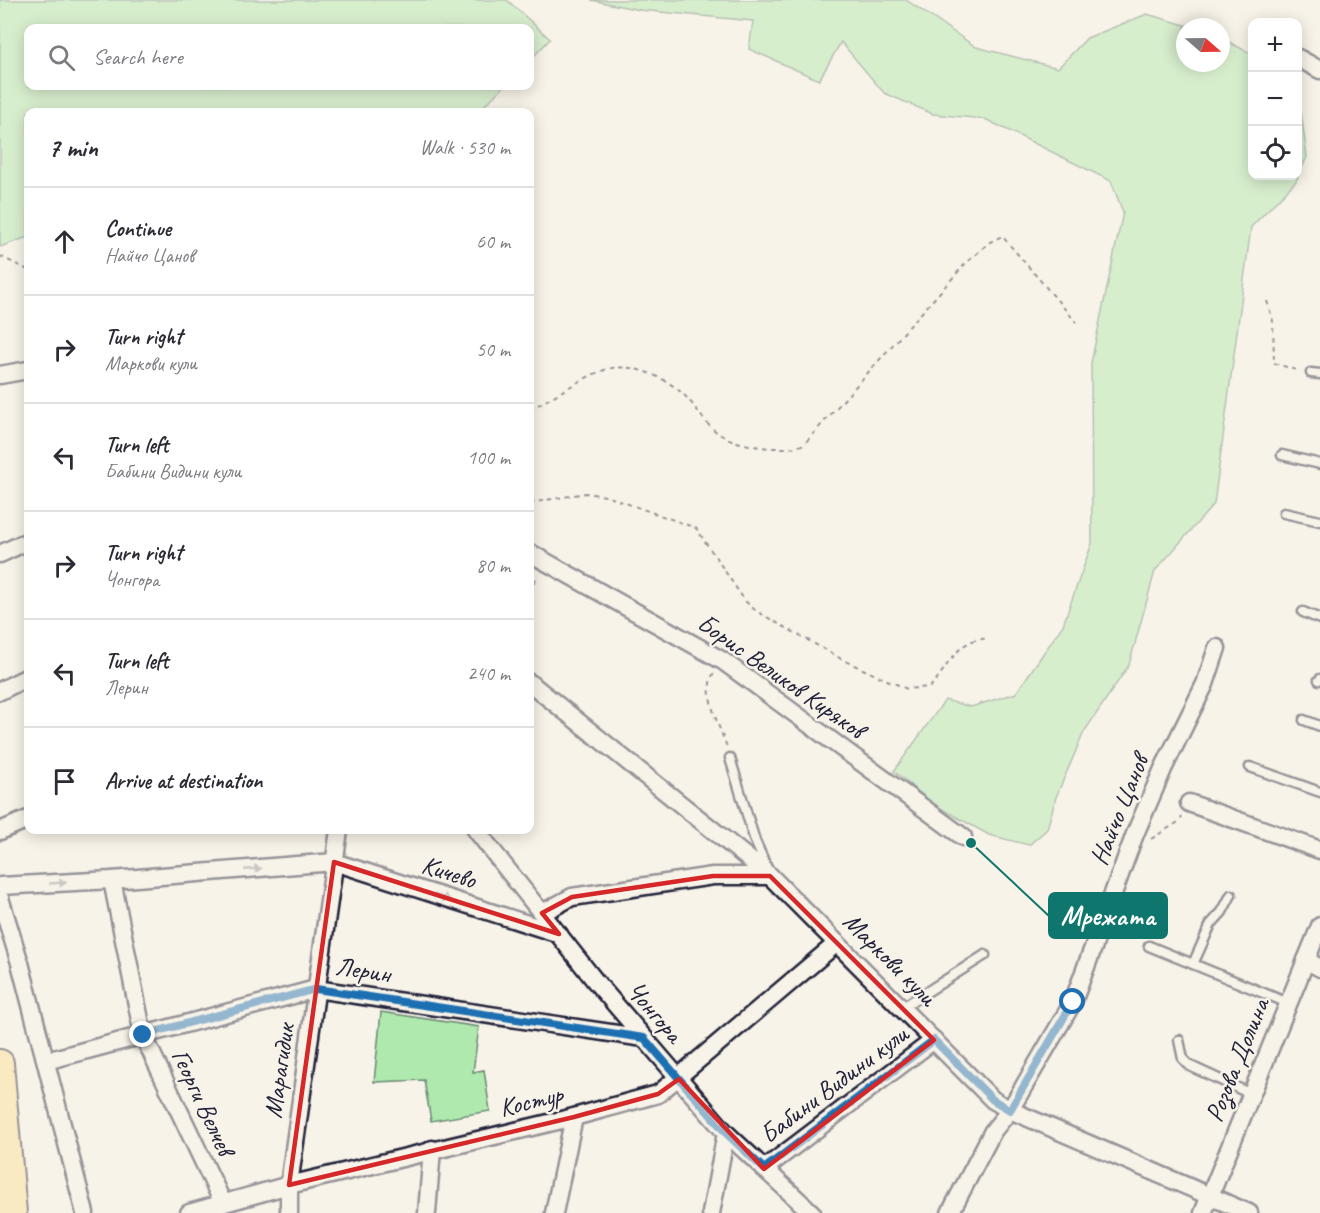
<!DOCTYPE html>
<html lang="en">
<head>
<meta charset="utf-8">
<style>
  :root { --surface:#fff; --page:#f2f2f3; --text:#2b2b33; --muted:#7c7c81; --line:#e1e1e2 }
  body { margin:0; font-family:Caveat,sans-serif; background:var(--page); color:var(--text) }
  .controls { position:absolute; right:18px; top:18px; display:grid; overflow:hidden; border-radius:12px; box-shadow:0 3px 15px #0003 }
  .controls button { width:54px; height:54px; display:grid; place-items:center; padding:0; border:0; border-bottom:2px solid var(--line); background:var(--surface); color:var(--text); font:30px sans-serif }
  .compass { position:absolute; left:1176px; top:18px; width:54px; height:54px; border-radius:50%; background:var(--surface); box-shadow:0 3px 15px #0003; rotate:110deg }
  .stop { position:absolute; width:18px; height:18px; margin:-14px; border:4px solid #1f6fb2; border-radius:50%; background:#fff }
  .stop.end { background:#1f6fb2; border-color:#fff; box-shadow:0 2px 6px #0008 }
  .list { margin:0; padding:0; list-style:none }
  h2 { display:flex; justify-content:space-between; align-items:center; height:78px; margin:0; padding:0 24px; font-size:26px }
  h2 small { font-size:20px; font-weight:400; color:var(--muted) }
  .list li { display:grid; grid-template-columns:39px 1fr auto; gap:18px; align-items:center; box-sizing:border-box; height:108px; padding:0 24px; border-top:2px solid var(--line) }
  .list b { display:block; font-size:22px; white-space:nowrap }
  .list p { margin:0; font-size:20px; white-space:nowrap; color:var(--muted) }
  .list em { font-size:20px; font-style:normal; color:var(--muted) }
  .icon { flex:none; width:33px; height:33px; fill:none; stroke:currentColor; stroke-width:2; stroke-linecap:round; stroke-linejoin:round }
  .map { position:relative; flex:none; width:1320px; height:1213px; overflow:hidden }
  .search { position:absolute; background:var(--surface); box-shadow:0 3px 15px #0003; left:24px; top:24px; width:510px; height:66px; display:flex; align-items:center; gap:15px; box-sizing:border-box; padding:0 21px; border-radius:12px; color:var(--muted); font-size:22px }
  .panel { position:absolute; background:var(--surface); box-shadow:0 3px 15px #0003; left:24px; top:108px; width:510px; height:726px; border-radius:12px }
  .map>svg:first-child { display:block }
  .green { fill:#afe9ae; stroke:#688674; stroke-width:1.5 }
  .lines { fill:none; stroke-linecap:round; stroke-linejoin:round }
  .lane-casing { stroke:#22223b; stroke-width:13 }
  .street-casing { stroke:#22223b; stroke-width:21 }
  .primary-casing { stroke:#22223b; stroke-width:30 }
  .path { stroke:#22223b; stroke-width:2; stroke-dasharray:4.5 4.5; stroke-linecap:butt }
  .lane { stroke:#f7f3e8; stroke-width:8 }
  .street { stroke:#f7f3e8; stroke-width:16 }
  .primary { stroke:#fbdf96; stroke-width:26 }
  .oneway { fill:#97959a }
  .route { stroke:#1f6fb2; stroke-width:8 }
  .marked { fill:none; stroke:#d62828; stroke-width:4.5; stroke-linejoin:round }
  .labels { text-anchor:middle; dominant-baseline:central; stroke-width:5; stroke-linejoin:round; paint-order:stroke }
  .street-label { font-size:26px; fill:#22223b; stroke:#f7f3e8 }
  .leader { fill:none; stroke:#0f766e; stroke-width:2 }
  .callout-dot { fill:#0f766e; stroke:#f7f3e8; stroke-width:2 }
  .callout { fill:#0f766e; stroke:#0f766e; stroke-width:2 }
  .callout-label { font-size:27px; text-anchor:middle; font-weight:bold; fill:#fff }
</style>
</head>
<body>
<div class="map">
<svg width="1320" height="1213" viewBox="0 0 1320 1213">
  <rect width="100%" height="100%" fill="#f7f3e8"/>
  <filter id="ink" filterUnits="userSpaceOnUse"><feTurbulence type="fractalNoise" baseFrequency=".0167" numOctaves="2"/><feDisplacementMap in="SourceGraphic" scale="12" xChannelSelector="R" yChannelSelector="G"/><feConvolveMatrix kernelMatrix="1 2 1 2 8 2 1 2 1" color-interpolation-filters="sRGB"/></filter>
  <g filter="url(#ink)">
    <g class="green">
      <path d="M0 0H507L550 39 530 60V28H28V86H504L478 112H28V237L0 247Z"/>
      <path d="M591 0H906L976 47 1058 68 1087 38 1147 14 1192 27H1185V63H1221V38L1252 54V176H1298V103L1301 112 1307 157 1296 181 1251 227 1214 504 1155 571 1129 665 1084 732 1056 797 1047 829 1029 845 989 835 933 804 894 771 945 700 971 707 1016 693 1063 625 1092 543 1091 363 1123 212 1111 181 985 119 933 114 884 93 841 42 819 80 749 49 753 21 640 10Z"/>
      <path d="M381 1012 479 1027 473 1072 484 1070 490 1111 431 1121 424 1080 374 1082Z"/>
    </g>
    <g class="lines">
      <g class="lane-casing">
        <g id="lane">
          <path d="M1311 373 1320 374"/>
          <path d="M1282 455 1320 464"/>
          <path d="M1284 513 1320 521"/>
          <path d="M1303 612 1320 619"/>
          <path d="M1319 680 1320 679"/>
          <path d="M1304 720 1320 726"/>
          <path d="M730 758 755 841 767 868"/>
          <path d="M1250 767 1320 792"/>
          <path d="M1149 946 1288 1003"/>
          <path d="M1193 964 1211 924 1222 912 1231 895"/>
          <path d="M903 1007 985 955"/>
          <path d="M1179 1040 1183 1059 1190 1066 1251 1094"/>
        </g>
      </g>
      <g class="street-casing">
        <g id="street">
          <path d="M1298 58 1320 70"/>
          <path d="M0 375 28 370"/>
          <path d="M530 553 723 661 963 837"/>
          <path d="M0 554 28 541"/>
          <path d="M530 683 770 876 993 1100 1010 1110 1249 1213"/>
          <path d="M0 691 28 677"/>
          <path d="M1189 803 1320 850"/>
          <path d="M476 830 596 982 726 1133 812 1213"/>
          <path d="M0 831 28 819"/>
          <path d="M112 880 143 1035 223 1203"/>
          <path d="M0 886 112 880 334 862 559 934"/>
          <path d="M0 898 20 963 85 1213"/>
          <path d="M542 913 572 897 713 876H770"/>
          <path d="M1306 960 1320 968"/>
          <path d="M46 1061 316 989 644 1038"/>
          <path d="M764 1169 934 1040"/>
          <path d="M189 1213 289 1185 574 1117 658 1094 837 943"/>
          <path d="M289 1213V1185L339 830"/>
          <path d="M427 1213 432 1149"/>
          <path d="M554 1213 574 1117"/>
          <path d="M711 1213 726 1133"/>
          <path d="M950 1213 993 1131 1010 1110 1073 1002 1135 834 1163 769 1205 684 1217 648"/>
          <path d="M1203 1213 1320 926"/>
        </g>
      </g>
      <g class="primary-casing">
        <path id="primary" d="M0 1063 13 1213"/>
      </g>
      <g class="path">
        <path d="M0 256 28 270"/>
        <path d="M1267 301 1273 321 1274 363 1299 371"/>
        <path d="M530 409C552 399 589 372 612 368 637 364 671 380 687 398 699 411 705 425 721 435 734 443 759 448 774 448 786 448 796 449 805 443L966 263 990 242 1002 236 1076 322"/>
        <path d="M530 503 586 493 606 496 696 528 745 601 756 611 845 661 907 689 930 687C947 670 958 636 987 639"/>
        <path d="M530 591 538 575"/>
        <path d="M714 673C701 691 720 728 727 747"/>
        <path d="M1151 839 1180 821 1182 817"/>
      </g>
      <use href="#lane" class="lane"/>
      <use href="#street" class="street"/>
      <use href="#primary" class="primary"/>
    </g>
    <defs><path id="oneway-solid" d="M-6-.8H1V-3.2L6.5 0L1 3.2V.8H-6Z" transform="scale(1.5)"/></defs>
    <g class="oneway">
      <use href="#oneway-solid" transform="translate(253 869) rotate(-5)"/>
      <use href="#oneway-solid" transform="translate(58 883) rotate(-3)"/>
      <use href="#oneway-solid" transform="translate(442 897) rotate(18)"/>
    </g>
  </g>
  <g class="lines" filter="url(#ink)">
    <path class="route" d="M143 1035 316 989 644 1038 726 1133 764 1169 934 1040 993 1100 1010 1110 1073 1002"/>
  </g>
  <path d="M0 0H1320V1213H0ZM334 862 559 934 542 913 572 897 713 876H770L934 1040 764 1169 679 1079 658 1094 574 1117 289 1185Z" fill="#f7f3e8" fill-opacity=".55" fill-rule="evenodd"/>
  <path class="marked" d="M334 862 559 934 542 913 572 897 713 876H770L934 1040 764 1169 679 1079 658 1094 574 1117 289 1185Z"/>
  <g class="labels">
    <g class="street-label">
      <text transform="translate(781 676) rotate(35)">Борис Великов Киряков</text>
      <text transform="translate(1119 810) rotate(-68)">Найчо Цанов</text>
      <text transform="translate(449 872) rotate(18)">Кичево</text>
      <text transform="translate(890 959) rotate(45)">Маркови кули</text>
      <text transform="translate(363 970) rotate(9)">Лерин</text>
      <text transform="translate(655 1012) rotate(50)">Чонгора</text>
      <text transform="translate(1237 1060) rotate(-68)">Розова Долина</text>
      <text transform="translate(279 1071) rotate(-82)">Марагидик</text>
      <text transform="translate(834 1084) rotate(-37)">Бабини Видини кули</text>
      <text transform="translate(531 1101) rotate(-13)">Костур</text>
      <text transform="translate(203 1102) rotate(65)">Георги Велчев</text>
    </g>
  </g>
  <path class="leader" d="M971 843L1049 916"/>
  <circle class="callout-dot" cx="971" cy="843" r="6"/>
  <rect class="callout" x="1049" y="893" width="118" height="45" rx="6"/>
  <g class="callout-label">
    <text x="1108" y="925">Мрежата</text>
  </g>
</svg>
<div class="controls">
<button>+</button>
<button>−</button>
<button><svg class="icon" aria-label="locate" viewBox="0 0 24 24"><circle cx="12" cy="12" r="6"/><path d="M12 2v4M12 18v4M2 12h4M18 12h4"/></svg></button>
</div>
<svg class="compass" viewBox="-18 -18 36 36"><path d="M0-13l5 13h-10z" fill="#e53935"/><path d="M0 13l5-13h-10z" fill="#7c7c81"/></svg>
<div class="stop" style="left:1073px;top:1002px"></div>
<div class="stop end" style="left:143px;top:1035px"></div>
<div class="search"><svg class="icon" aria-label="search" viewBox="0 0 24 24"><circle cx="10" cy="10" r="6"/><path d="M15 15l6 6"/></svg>Search here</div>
<section class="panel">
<h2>7 min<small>Walk · 530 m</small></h2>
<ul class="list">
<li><svg class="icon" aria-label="ahead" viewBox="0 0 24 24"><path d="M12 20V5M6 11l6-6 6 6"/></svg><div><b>Continue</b><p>Найчо Цанов</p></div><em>60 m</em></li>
<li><svg class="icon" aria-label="right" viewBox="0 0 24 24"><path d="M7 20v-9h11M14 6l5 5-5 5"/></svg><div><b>Turn right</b><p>Маркови кули</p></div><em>50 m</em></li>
<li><svg class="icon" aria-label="left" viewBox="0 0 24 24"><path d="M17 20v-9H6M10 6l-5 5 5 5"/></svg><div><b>Turn left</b><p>Бабини Видини кули</p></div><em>100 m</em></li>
<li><svg class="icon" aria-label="right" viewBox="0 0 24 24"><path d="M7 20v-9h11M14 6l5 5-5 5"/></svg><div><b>Turn right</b><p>Чонгора</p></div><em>80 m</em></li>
<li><svg class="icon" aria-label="left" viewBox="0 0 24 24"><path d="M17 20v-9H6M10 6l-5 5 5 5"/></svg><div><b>Turn left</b><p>Лерин</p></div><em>240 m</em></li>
<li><svg class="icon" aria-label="arrive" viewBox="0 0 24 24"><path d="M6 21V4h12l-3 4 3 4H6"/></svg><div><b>Arrive at destination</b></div></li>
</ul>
</section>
</div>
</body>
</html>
